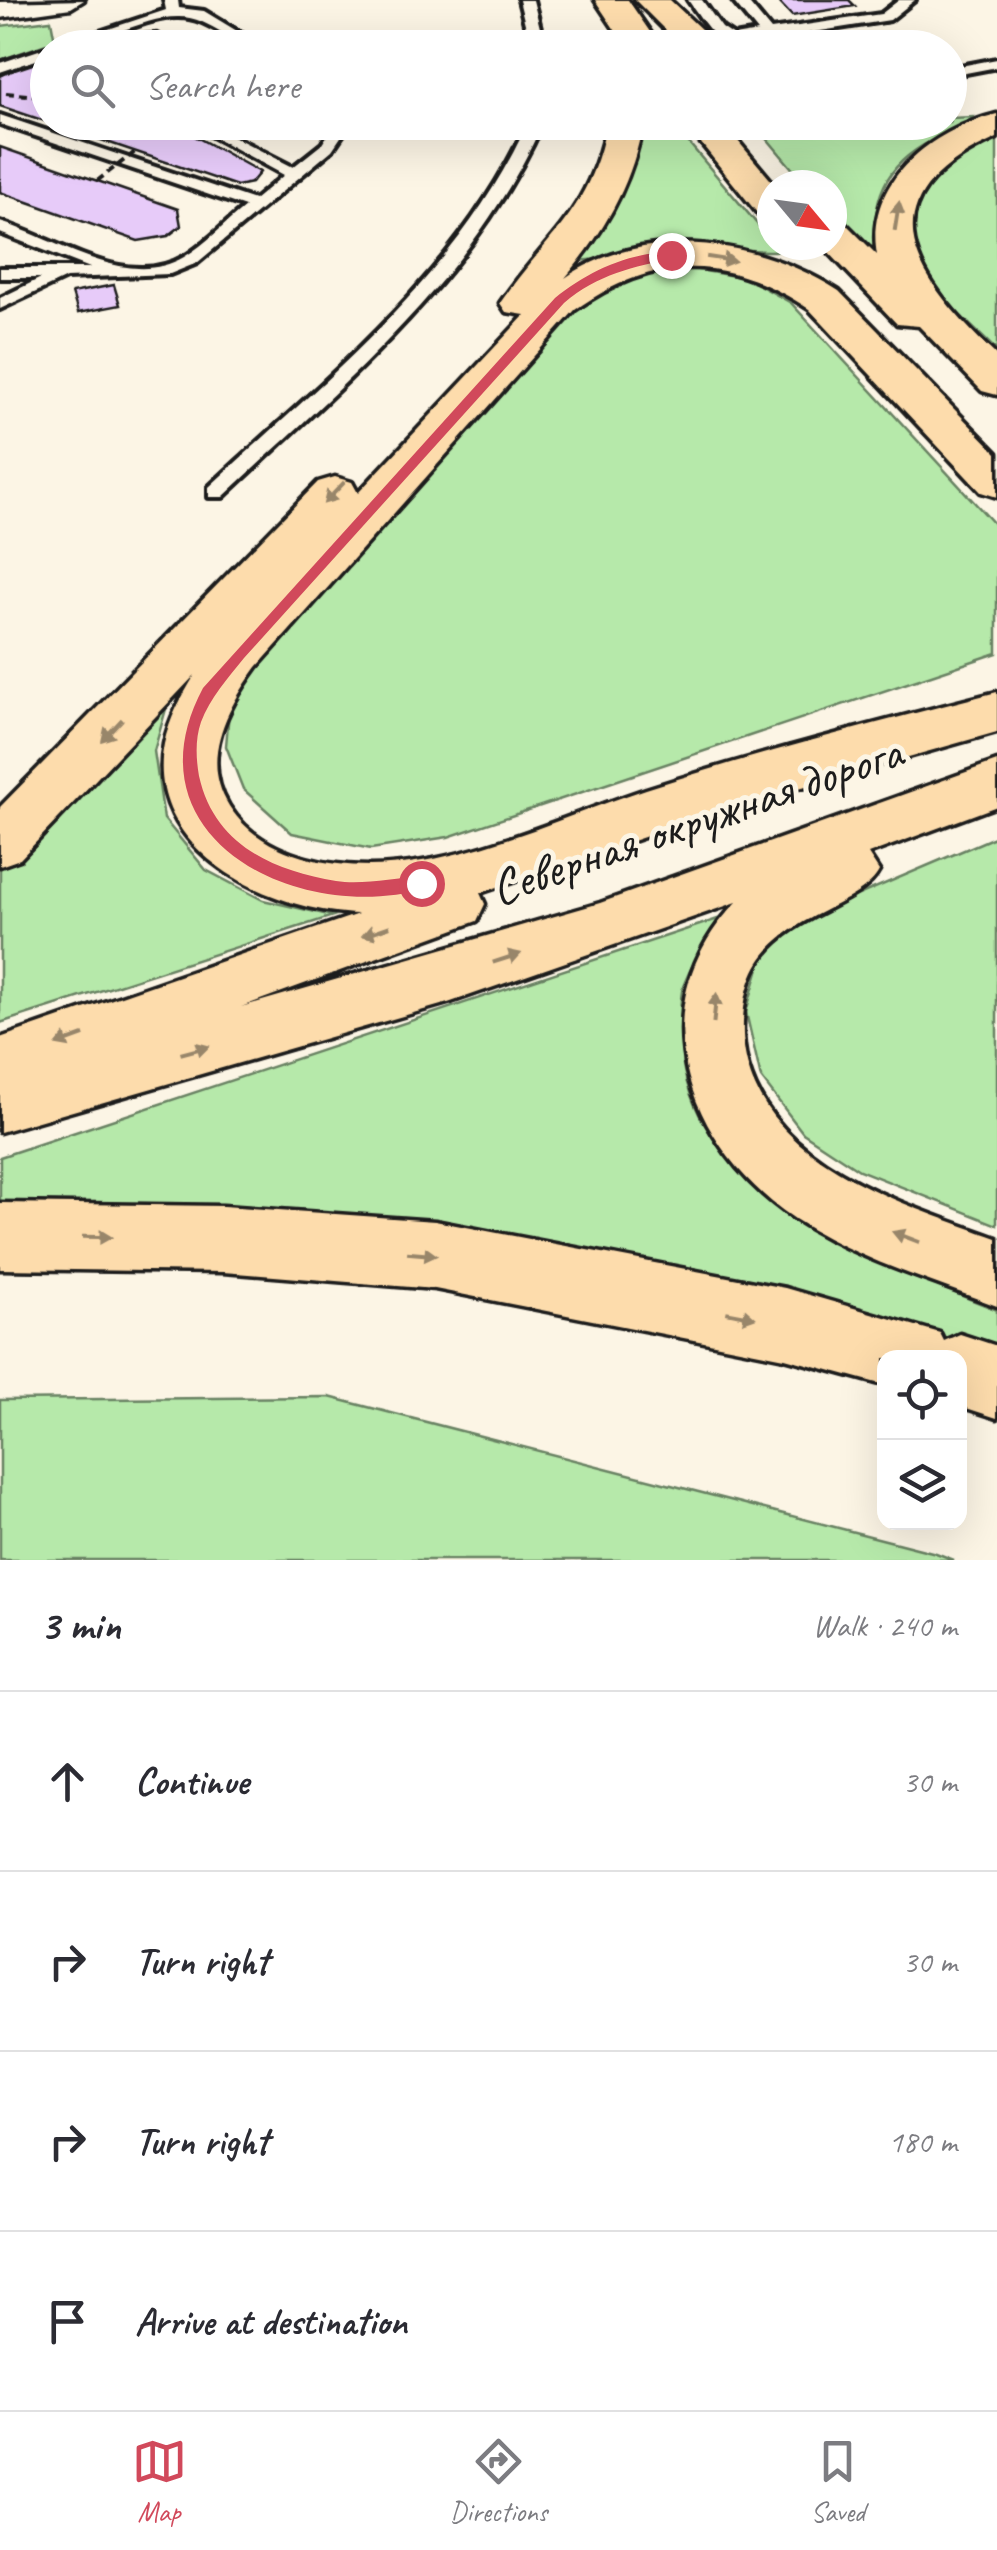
<!DOCTYPE html>
<html lang="en">
<head>
<meta charset="utf-8">
<style>
  :root { --surface:#fff; --page:#f7f7f7; --text:#2b2b33; --muted:#7c7c81; --line:#e1e1e2; --accent:#d1495b }
  body { margin:0; font-family:Caveat,sans-serif; background:var(--page); color:var(--text) }
  .controls { position:absolute; right:30px; bottom:30px; display:grid; overflow:hidden; border-radius:20px; box-shadow:0 10px 40px #0002 }
  .controls button { width:90px; height:90px; display:grid; place-items:center; padding:0; border:0; border-bottom:2px solid var(--line); background:var(--surface); color:var(--text); font:50px sans-serif }
  .compass { position:absolute; left:757px; top:170px; width:90px; height:90px; border-radius:50%; background:var(--surface); box-shadow:0 10px 40px #0002; rotate:119deg }
  .stop { position:absolute; width:30px; height:30px; margin:-22px; border:8px solid #d1495b; border-radius:50%; background:#fff }
  .stop.end { background:#d1495b; border-color:#fff; box-shadow:0 2px 10px #0008 }
  .list { margin:0; padding:0; list-style:none }
  h2 { display:flex; justify-content:space-between; align-items:center; height:130px; margin:0; padding:0 40px; font-size:42px }
  h2 small { font-size:32px; font-weight:400; color:var(--muted) }
  .list li { display:grid; grid-template-columns:65px 1fr auto; gap:30px; align-items:center; box-sizing:border-box; height:180px; padding:0 40px; border-top:2px solid var(--line) }
  .list b { display:block; font-size:38px; white-space:nowrap }
  .list em { font-size:32px; font-style:normal; color:var(--muted) }
  .icon { flex:none; width:55px; height:55px; fill:none; stroke:currentColor; stroke-width:2; stroke-linecap:round; stroke-linejoin:round }
  .map { position:relative; flex:none; width:997px; height:1560px; overflow:hidden }
  .search { position:absolute; background:var(--surface); box-shadow:0 10px 40px #0002; left:30px; right:30px; top:30px; height:110px; display:flex; align-items:center; gap:25px; box-sizing:border-box; padding:0 35px; border-radius:55px; color:var(--muted); font-size:38px }
  .sheet { height:850px; background:var(--surface) }
  nav { display:flex; justify-content:space-around; align-items:center; box-sizing:border-box; height:140px; border-top:2px solid var(--line); background:var(--surface); font-size:28px; color:var(--muted) }
  nav a { display:grid; justify-items:center; gap:5px }
  nav .on { color:var(--accent) }
  .map>svg:first-child { display:block }
  .green { fill:#b6e9aa; stroke:#698263; stroke-width:2.5 }
  .building { fill:#e7cbf9; stroke:#1c1c1c; stroke-width:2.5 }
  .lines { fill:none; stroke-linecap:round; stroke-linejoin:round }
  .service-casing { stroke:#1c1c1c; stroke-width:8 }
  .minor-casing { stroke:#1c1c1c; stroke-width:7 }
  .primary-casing { stroke:#1c1c1c; stroke-width:7 }
  .path { stroke:#1c1c1c; stroke-width:4; stroke-dasharray:8 5; stroke-linecap:butt }
  .service { fill:#fcf5e5; fill-rule:evenodd }
  .minor { fill:#fcf5e5; fill-rule:evenodd }
  .primary { fill:#fddcac; fill-rule:evenodd }
  .path-bridge { stroke:#1c1c1c; stroke-width:4; stroke-dasharray:8 5; stroke-linecap:butt }
  .oneway { fill:#98866b }
  .route { fill:#d1495b }
  .labels { text-anchor:middle; dominant-baseline:central; stroke-width:10; stroke-linejoin:round; paint-order:stroke }
  .street-label { font-size:50px; fill:#1c1c1c; stroke:#fcf5e5 }
</style>
</head>
<body>
<div class="map">
<svg width="997" height="1560" viewBox="0 0 997 1560">
  <rect width="100%" height="100%" fill="#fcf5e5"/>
  <filter id="ink" filterUnits="userSpaceOnUse"><feTurbulence type="fractalNoise" baseFrequency=".01" numOctaves="2"/><feDisplacementMap in="SourceGraphic" scale="20" xChannelSelector="R" yChannelSelector="G"/><feConvolveMatrix kernelMatrix="1 2 1 2 8 2 1 2 1" color-interpolation-filters="sRGB"/></filter>
  <g filter="url(#ink)">
    <g class="green">
      <path d="M51 20 55 41 0 60V26Z"/>
      <path d="M973 117C967 126 952 131 941 136 889 160 872 191 875 247L855 240 832 215V185H806L754 123 950 122V118Z"/>
      <path d="M640 122 672 123 779 250C767 255 692 242 670 242 642 242 598 264 577 260Z"/>
      <path d="M997 140V351C976 329 951 309 932 285 880 216 933 166 997 140Z"/>
      <path d="M692 269 747 278 791 303 997 527V653L448 837 371 849 292 833 243 789 226 746 231 688 589 291 645 273Z"/>
      <path d="M170 695 154 751 164 819 206 870 263 900 333 916 0 1023V869L34 839Z"/>
      <path d="M997 836V1225L859 1170 803 1133 761 1078 746 1012 763 954 802 919Z"/>
      <path d="M718 919C707 941 691 964 683 987 679 1000 681 1018 681 1032 676 1190 877 1262 997 1310V1350L592 1251 277 1213 0 1216V1157Z"/>
      <path d="M329 1397 936 1553 954 1560H0V1400Z"/>
    </g>
    <g class="building">
      <path d="M777 0H849L855 6 792 16Z"/>
      <path d="M157 32 190 48H114L132 34Z"/>
      <path d="M41 57 48 60V122L0 106V76Z"/>
      <path d="M48 122H169L260 172 251 183 237 186Z"/>
      <path d="M0 147 178 209 181 226 168 236 138 241 0 192Z"/>
      <path d="M114 285 120 305 78 313 72 293Z"/>
    </g>
    <g class="lines">
      <g class="service-casing">
        <g id="service">
          <path d="M164 0H178L179 8 204 11 265 48C232 48 212 17 179 17 142 16 97 48 51 48L166 10Z"/>
          <path d="M519 0H533L545 48H531Z"/>
          <path d="M688 0H702L722 28 734 36 758 32 732 0H746L771 30 881 14 899 0H915L890 20 745 43 746 48C717 48 704 22 688 0Z"/>
          <path d="M48 47 51 48H48V56L0 72V63Z"/>
          <path d="M997 59V67L950 76V68Z"/>
          <path d="M0 115 254 200 284 175 186 122H205L293 167 322 144 336 122H351L332 150 197 263 170 274 66 278 0 309V298L41 278H0V268H90L0 233V222C56 238 126 291 184 257 206 244 225 223 245 207L0 124Z"/>
          <path d="M528 122H543C476 275 342 385 223 497H209V487C327 378 461 272 528 122Z"/>
        </g>
      </g>
      <g class="minor-casing">
        <path id="minor" d="M84 0 71 8 0 18V2Z"/>
      </g>
      <g class="primary-casing">
        <g id="primary">
          <path d="M595 0H628L661 48H627Z"/>
          <path d="M635 0H670L721 48H683Z"/>
          <path d="M997 114V138C858 200 915 278 997 356V395L982 391 919 326 897 324 822 245H832V220L846 224 877 255C864 182 931 130 997 114Z"/>
          <path d="M607 122H643C633 182 604 233 565 278 648 222 760 240 839 291L997 453V497L981 492 809 309C728 255 655 253 575 310L257 667C228 707 199 758 229 806 258 852 319 866 370 866 464 865 558 818 646 789 762 752 880 722 997 692V732L735 806 480 893 485 904 477 921 241 1007 600 903 997 761V806L868 854 879 871C863 903 796 913 764 955 747 976 742 1008 743 1035 749 1159 901 1203 997 1238V1306C929 1280 856 1259 795 1219 686 1146 636 1005 737 902L448 1003 0 1132V1038L358 914C270 911 143 851 164 744 169 719 182 696 195 675L20 859 0 866V807L318 482 335 477 352 482 358 493 525 315 506 312 500 303C548 233 589 215 607 122Z"/>
          <path d="M684 122H722L775 185 772 218 758 214Z"/>
          <path d="M0 1203 223 1206 435 1221 785 1288 940 1333 944 1341 960 1334 997 1346V1418L960 1406V1358H884V1385L785 1358 435 1289 223 1272 0 1269Z"/>
        </g>
      </g>
      <g class="path">
        <path d="M6 93 48 97"/>
        <path d="M118 122 137 127 168 125"/>
      </g>
      <use href="#service" class="service"/>
      <use href="#minor" class="minor"/>
      <use href="#primary" class="primary"/>
      <path class="path-bridge" d="M97 181 135 152"/>
    </g>
    <defs><path id="oneway-solid" d="M-6-.8H1V-3.2L6.5 0L1 3.2V.8H-6Z" transform="scale(2.5)"/></defs>
    <g class="oneway">
      <use href="#oneway-solid" transform="translate(897 216) rotate(-81)"/>
      <use href="#oneway-solid" transform="translate(721 259) rotate(9)"/>
      <use href="#oneway-solid" transform="translate(334 493) rotate(134)"/>
      <use href="#oneway-solid" transform="translate(112 730) rotate(133)"/>
      <use href="#oneway-solid" transform="translate(376 931) rotate(161)"/>
      <use href="#oneway-solid" transform="translate(507 958) rotate(-18)"/>
      <use href="#oneway-solid" transform="translate(715 1008) rotate(-84)"/>
      <use href="#oneway-solid" transform="translate(70 1040) rotate(160)"/>
      <use href="#oneway-solid" transform="translate(195 1050) rotate(-15)"/>
      <use href="#oneway-solid" transform="translate(97 1237) rotate(1)"/>
      <use href="#oneway-solid" transform="translate(906 1237) rotate(-159)"/>
      <use href="#oneway-solid" transform="translate(422 1254) rotate(5)"/>
      <use href="#oneway-solid" transform="translate(741 1315) rotate(11)"/>
    </g>
  </g>
  <path class="route" d="M675 252V258C633 267 598 274 564 303L244 658C228 678 210 698 201 722 195 739 196 759 199 776 214 844 271 870 336 881 362 885 395 878 421 876L430 883 427 888C299 926 123 838 203 688L555 298C588 271 632 251 675 252Z"/>
  <g class="labels">
    <g class="street-label">
      <text transform="translate(696 820) rotate(-19)">Северная окружная дорога</text>
    </g>
  </g>
</svg>
<div class="controls">
<button><svg class="icon" aria-label="locate" viewBox="0 0 24 24"><circle cx="12" cy="12" r="6"/><path d="M12 2v4M12 18v4M2 12h4M18 12h4"/></svg></button>
<button><svg class="icon" aria-label="layers" viewBox="0 0 24 24"><path d="M12 4l9 5-9 5-9-5zM3 14l9 5 9-5"/></svg></button>
</div>
<svg class="compass" viewBox="-18 -18 36 36"><path d="M0-13l5 13h-10z" fill="#e53935"/><path d="M0 13l5-13h-10z" fill="#7c7c81"/></svg>
<div class="stop" style="left:421px;top:883px"></div>
<div class="stop end" style="left:671px;top:255px"></div>
<div class="search"><svg class="icon" aria-label="search" viewBox="0 0 24 24"><circle cx="10" cy="10" r="6"/><path d="M15 15l6 6"/></svg>Search here</div>
</div>
<section class="sheet">
<h2>3 min<small>Walk · 240 m</small></h2>
<ul class="list">
<li><svg class="icon" aria-label="ahead" viewBox="0 0 24 24"><path d="M12 20V5M6 11l6-6 6 6"/></svg><div><b>Continue</b></div><em>30 m</em></li>
<li><svg class="icon" aria-label="right" viewBox="0 0 24 24"><path d="M7 20v-9h11M14 6l5 5-5 5"/></svg><div><b>Turn right</b></div><em>30 m</em></li>
<li><svg class="icon" aria-label="right" viewBox="0 0 24 24"><path d="M7 20v-9h11M14 6l5 5-5 5"/></svg><div><b>Turn right</b></div><em>180 m</em></li>
<li><svg class="icon" aria-label="arrive" viewBox="0 0 24 24"><path d="M6 21V4h12l-3 4 3 4H6"/></svg><div><b>Arrive at destination</b></div></li>
</ul>
</section>
<nav>
<a class="on"><svg class="icon" aria-label="map" viewBox="0 0 24 24"><path d="M3 6l6-2 6 2 6-2v14l-6 2-6-2-6 2zM9 4v14M15 6v14"/></svg>Map</a>
<a><svg class="icon" aria-label="directions" viewBox="0 0 24 24"><path d="M12 3l9 9-9 9-9-9zM9 14v-3h6M13 9l2 2-2 2"/></svg>Directions</a>
<a><svg class="icon" aria-label="saved" viewBox="0 0 24 24"><path d="M7 4h10v16l-5-4-5 4z"/></svg>Saved</a>
</nav>
</body>
</html>
